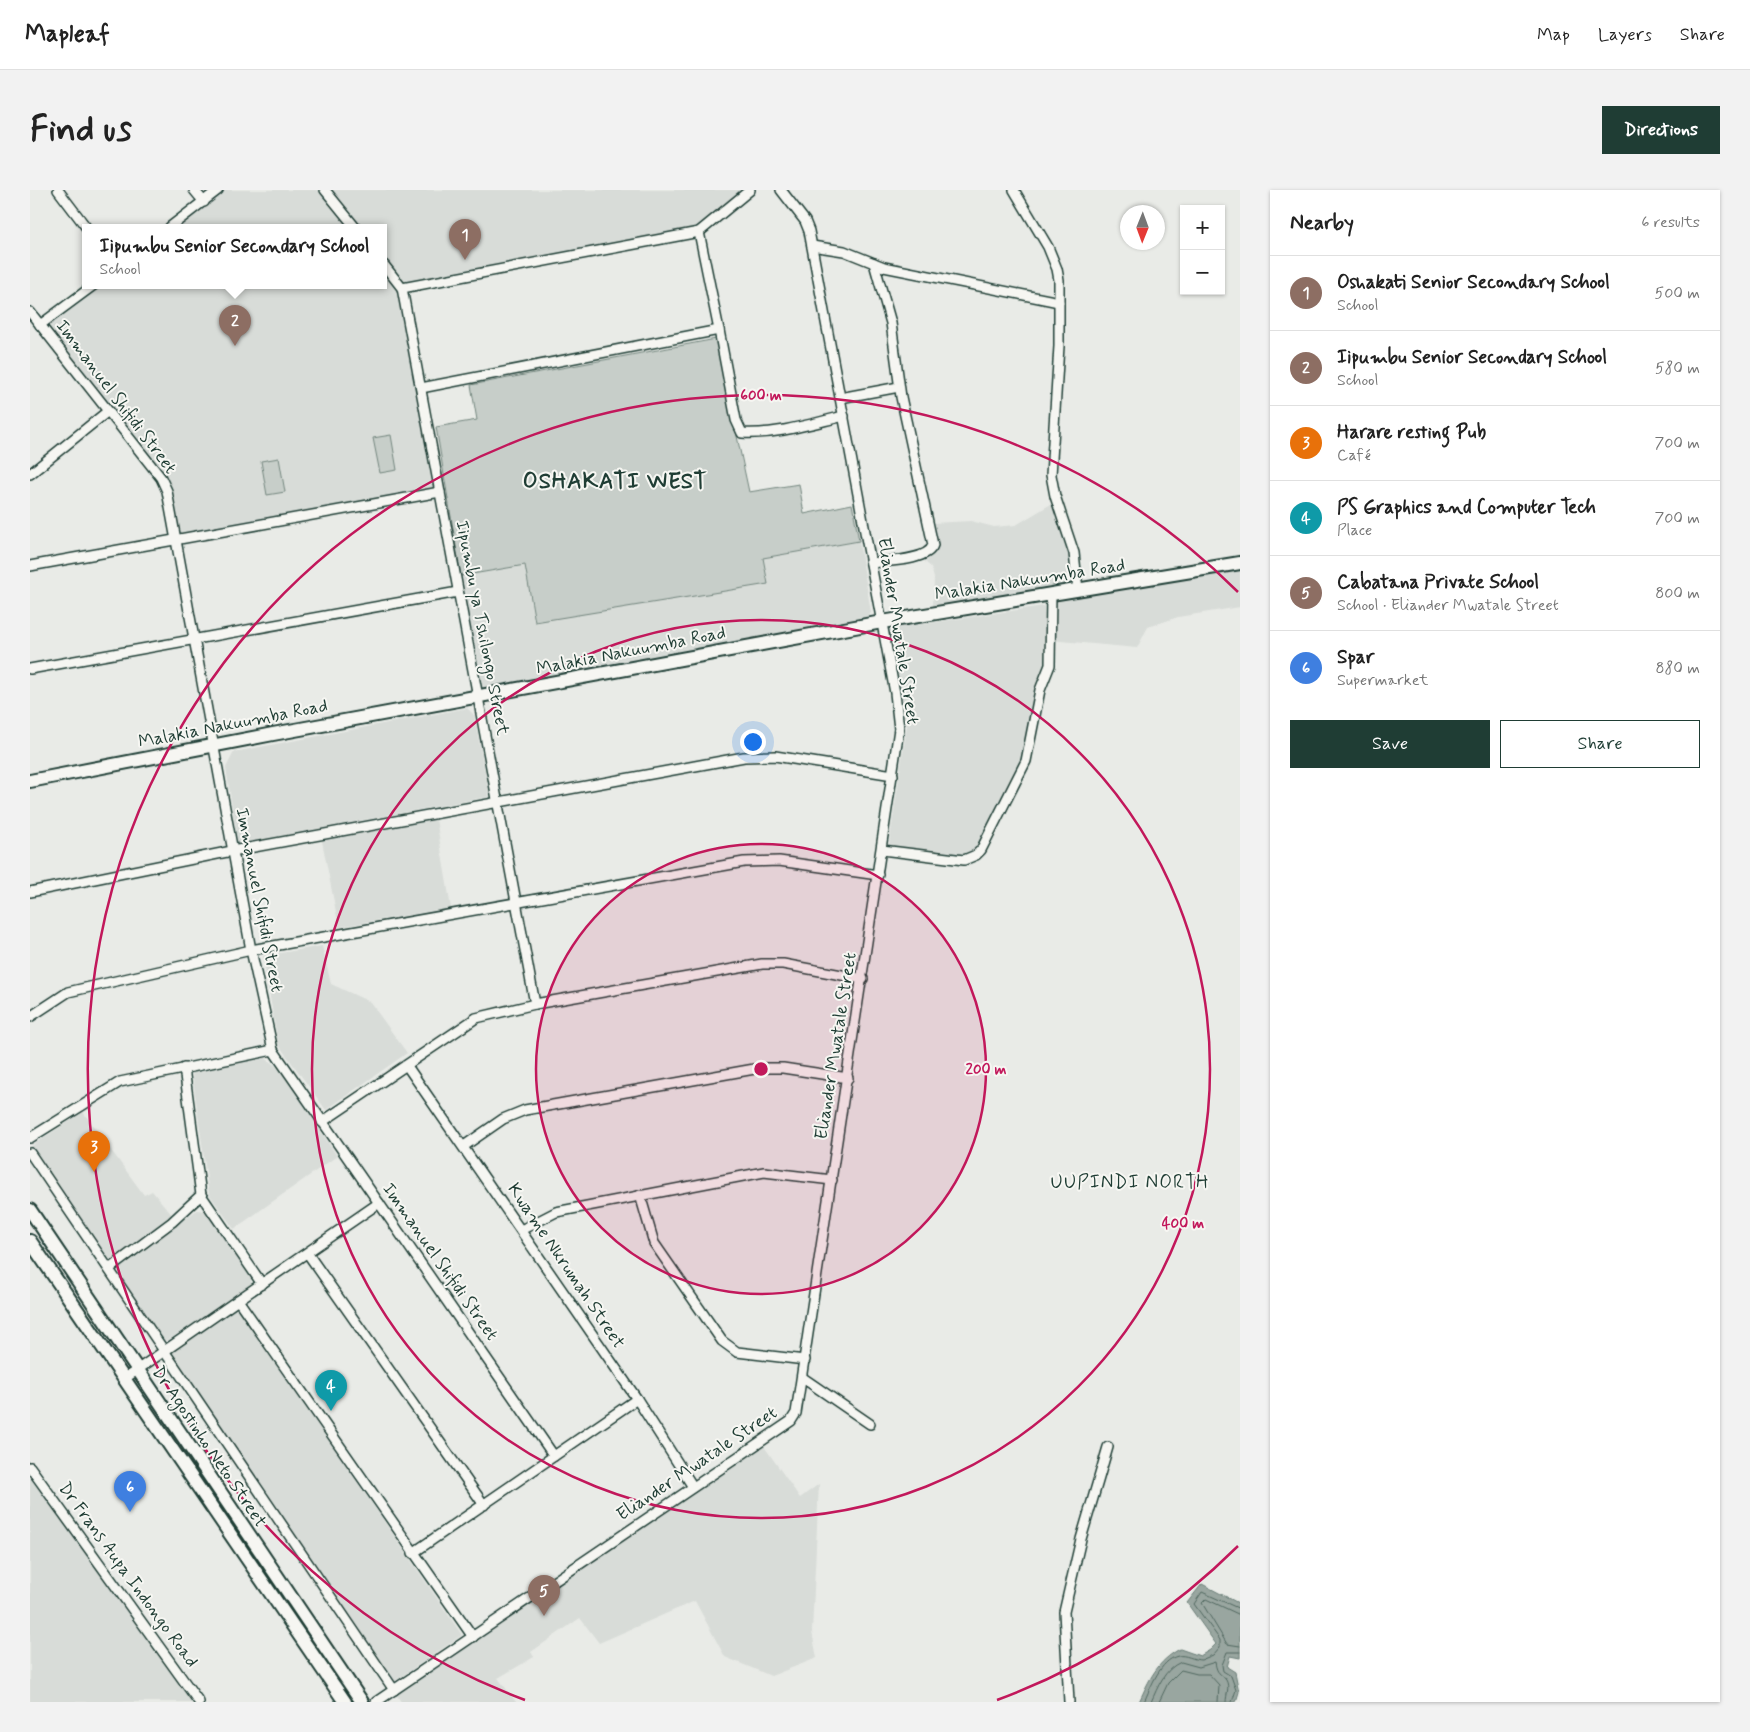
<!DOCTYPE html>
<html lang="en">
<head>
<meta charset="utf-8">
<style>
  :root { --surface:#fff; --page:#f2f2f2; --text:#222; --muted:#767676; --line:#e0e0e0; --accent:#1f3d34 }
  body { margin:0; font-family:Mynerve,sans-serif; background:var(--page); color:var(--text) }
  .controls { position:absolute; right:15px; top:15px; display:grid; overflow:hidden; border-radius:0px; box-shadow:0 1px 4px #0004 }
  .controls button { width:45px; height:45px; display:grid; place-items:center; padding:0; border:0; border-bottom:1px solid var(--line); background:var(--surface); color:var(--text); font:25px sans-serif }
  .compass { position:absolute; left:1090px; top:15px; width:45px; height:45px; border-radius:50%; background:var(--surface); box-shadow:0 1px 4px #0004; rotate:181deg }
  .you { position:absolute; left:722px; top:551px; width:18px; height:18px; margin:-12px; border:4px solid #fff; border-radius:50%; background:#1a73e8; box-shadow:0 0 0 8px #1a73e833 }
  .badge { display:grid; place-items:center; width:32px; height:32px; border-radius:50%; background:var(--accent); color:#fff; font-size:16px; font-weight:700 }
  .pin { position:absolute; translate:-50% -41px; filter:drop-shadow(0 1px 2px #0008) }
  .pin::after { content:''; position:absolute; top:26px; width:18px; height:15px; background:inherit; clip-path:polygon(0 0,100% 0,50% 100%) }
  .popup { position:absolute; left:52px; top:34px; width:305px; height:65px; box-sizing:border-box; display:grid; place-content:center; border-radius:0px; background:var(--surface); filter:drop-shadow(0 1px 4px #0005); font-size:16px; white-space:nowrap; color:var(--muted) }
  .popup b { font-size:19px; color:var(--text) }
  .popup::after { content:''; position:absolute; left:50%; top:100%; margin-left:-10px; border:10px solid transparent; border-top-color:var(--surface) }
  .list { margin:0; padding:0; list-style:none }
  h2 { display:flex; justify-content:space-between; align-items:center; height:65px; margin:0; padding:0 20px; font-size:21px }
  h2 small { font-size:16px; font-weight:400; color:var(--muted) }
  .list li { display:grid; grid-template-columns:32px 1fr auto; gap:15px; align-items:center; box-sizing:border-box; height:75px; padding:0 20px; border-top:1px solid var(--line) }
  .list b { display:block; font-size:19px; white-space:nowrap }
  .list p { margin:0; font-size:16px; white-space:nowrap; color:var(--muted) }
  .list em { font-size:16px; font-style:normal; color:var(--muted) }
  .actions { display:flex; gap:10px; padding:15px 20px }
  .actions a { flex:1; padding:11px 0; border:1px solid var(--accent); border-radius:0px; text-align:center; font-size:18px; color:var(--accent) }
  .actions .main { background:var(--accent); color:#fff }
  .map { position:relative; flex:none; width:1210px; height:1512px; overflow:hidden; border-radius:0px }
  header { display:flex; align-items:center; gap:30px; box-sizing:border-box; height:70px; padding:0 25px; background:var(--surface); border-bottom:1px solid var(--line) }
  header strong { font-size:24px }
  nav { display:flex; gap:28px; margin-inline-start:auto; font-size:18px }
  .intro { display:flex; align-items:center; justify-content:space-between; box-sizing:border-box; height:120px; padding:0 30px }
  h1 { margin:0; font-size:35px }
  .button { padding:12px 22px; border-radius:0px; background:var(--accent); color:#fff; font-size:18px; font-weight:700 }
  main { display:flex; gap:30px; padding:0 30px }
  aside { flex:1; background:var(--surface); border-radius:0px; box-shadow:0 1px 4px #0004 }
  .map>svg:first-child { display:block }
  .built { fill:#d8dcd8 }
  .green { fill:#c7cec9; stroke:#73867e }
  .water { fill:#99a6a0; stroke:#687c75 }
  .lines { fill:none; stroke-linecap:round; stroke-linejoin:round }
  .shore { stroke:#50675f; stroke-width:1 }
  .minor-casing { stroke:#1f3d34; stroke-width:12 }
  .primary-casing { stroke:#1f3d34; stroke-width:16 }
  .minor { stroke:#f6f6f2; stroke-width:9 }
  .primary { stroke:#f6f6f2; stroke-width:12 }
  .ring { fill:none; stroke:#c2185b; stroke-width:2.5 }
  .labels { text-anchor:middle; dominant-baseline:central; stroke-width:4; stroke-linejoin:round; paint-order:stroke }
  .street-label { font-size:18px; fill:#1f3d34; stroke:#f6f6f2 }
  .neighbourhood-label { font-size:19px; letter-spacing:1px; fill:#1f3d34; stroke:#f6f6f2 }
  .district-label { font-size:22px; font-weight:bold; letter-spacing:1px; fill:#1f3d34; stroke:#f6f6f2 }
  .centre { fill:#c2185b; stroke:#f6f6f2; stroke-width:2.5 }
  .ring-label { font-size:15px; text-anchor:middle; font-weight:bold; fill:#c2185b; stroke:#f6f6f2; stroke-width:4; stroke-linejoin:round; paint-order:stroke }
</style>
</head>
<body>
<header>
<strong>Mapleaf</strong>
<nav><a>Map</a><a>Layers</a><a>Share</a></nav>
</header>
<div class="intro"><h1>Find us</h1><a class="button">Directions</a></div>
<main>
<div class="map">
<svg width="1210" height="1512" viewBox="0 0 1210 1512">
  <rect width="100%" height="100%" fill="#e9ebe7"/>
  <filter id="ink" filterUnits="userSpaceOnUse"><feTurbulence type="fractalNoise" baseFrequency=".02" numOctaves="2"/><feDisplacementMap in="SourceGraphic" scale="10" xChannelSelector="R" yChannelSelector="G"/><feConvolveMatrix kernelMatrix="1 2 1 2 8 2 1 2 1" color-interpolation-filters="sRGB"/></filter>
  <g filter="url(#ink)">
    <g class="built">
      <path d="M188 0H720L669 42 372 98 410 302 146 351 137 301 10 135 64 95H354V37H140Z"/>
      <path d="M1021 314 1040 362 1035 397 903 417 904 388 901 377 895 372 904 363 906 354 902 333 941 331 964 337 986 335Z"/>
      <path d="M829 351 841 422 838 428 453 501 431 386 495 375 505 431 737 394 733 368Z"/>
      <path d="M1210 380V417L1148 427 1118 437 1107 458 1020 450 1021 411Z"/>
      <path d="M1014 416 1016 472 1006 494 988 592 961 641 941 668 858 661 877 534 858 439Z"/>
      <path d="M437 518 444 525 459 601 458 607 212 653 207 650 196 578 204 562Z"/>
      <path d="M406 629 421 718 309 737 292 651Z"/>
      <path d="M292 756 301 794 340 812 377 863 296 920 248 854 233 766Z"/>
      <path d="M235 868 250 879 307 966 204 1039 179 1004 162 883Z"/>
      <path d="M53 922 114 1005 122 1001 143 1026 81 1072 0 957Z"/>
      <path d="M167 1020 175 1021 221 1088V1096L138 1150 133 1151 85 1080Z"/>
      <path d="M207 1116 432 1445 365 1491 140 1161Z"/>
      <path d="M731 1252 770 1308 789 1294 782 1442 787 1468 741 1486 695 1467 665 1411 569 1453 550 1428 501 1462 504 1467 468 1488 486 1512H371L364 1500Z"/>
      <path d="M0 1277 169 1512H0Z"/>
    </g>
    <g class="green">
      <path d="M686 149 719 302 769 294 774 324 822 314 829 351 733 368 738 394 505 432 495 375 431 386 406 237 447 230 441 195Z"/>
      <path d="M361 245 367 280 350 283 343 248Z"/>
      <path d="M249 268 255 302 237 305 231 271Z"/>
    </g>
    <path class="water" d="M1172 1394 1210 1414V1468L1200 1466 1197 1477 1205 1482 1209 1502 1206 1512H1109C1119 1490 1127 1471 1150 1459L1170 1466 1180 1460 1186 1454 1157 1413Z"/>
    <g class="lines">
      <g class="shore">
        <path d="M1210 1425 1176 1409 1172 1413 1197 1454 1210 1456"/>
        <path d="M1114 1512C1121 1497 1130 1470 1148 1466 1155 1464 1164 1470 1171 1470L1183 1465 1190 1457V1450L1164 1414 1172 1402 1210 1419"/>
        <path d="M1121 1512C1128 1497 1134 1479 1151 1472L1169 1477 1185 1472C1187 1485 1190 1482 1196 1490 1200 1497 1196 1505 1196 1512"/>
        <path d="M1129 1512 1138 1493 1151 1480 1167 1484H1179L1189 1495 1188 1512"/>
        <path d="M1202 1512 1206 1500 1201 1486 1193 1481 1192 1475 1197 1462H1210"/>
      </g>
      <g class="minor-casing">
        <g id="minor">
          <path d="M28 0 56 37"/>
          <path d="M164 0 174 12"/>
          <path d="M295 0 325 37"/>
          <path d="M984 0 1018 57 1027 79 1029 90V156L1021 285 1025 306 1044 363 1048 400"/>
          <path d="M140 37 188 0"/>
          <path d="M782 56 814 61 854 77 1029 112"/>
          <path d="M354 75 372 98 505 814"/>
          <path d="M372 98 669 42 720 0"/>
          <path d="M0 122 131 288 137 301 221 760 243 860 524 1266"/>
          <path d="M10 135 64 95"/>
          <path d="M689 140 706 230 712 243C746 245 780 234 814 226"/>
          <path d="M391 198 689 140 669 42"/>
          <path d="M810 208 869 197"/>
          <path d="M0 284 78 221"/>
          <path d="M841 373C856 371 898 371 903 355L871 207 861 133 844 73"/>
          <path d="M0 376 410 302"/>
          <path d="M0 479 428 402"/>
          <path d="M852 660 934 670 946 665 951 660 996 571 1010 500 1020 475 1021 404"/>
          <path d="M0 702 202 661 714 567 745 566 863 585"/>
          <path d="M0 827 38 802 221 760 714 672 749 671 848 685"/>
          <path d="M377 876 607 1209 663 1297"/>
          <path d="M292 932 446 828 505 814 732 774H753L833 789"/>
          <path d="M0 948 90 892 243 860"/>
          <path d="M434 956 473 929 495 920 730 878H753L818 888"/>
          <path d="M0 963 364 1500"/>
          <path d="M171 1005 232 1094"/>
          <path d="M610 1005 624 1053 692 1151 707 1162 775 1170"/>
          <path d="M349 1013 208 1110 443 1447"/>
          <path d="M491 1040 526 1022 734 982 802 990"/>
          <path d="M278 1064 454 1315"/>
          <path d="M79 1079 142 1032 171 1005 154 878"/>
          <path d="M773 1188 840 1234"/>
          <path d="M94 1189 208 1110"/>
          <path d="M0 1277 169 1512"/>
          <path d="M383 1363 607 1209"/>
          <path d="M346 1512 761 1231 766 1223 869 539 865 503 779 41 775 31 751 0"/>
          <path d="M1039 1512 1034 1422 1051 1349 1078 1257"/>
        </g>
      </g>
      <g class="primary-casing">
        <g id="primary">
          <path d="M0 591 243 544 852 432 1210 373"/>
          <path d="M0 1020 332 1512"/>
          <path d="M0 1051 315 1512"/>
        </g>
      </g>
      <use href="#minor" class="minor"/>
      <use href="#primary" class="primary"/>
    </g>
  </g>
  <circle cx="731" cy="879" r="225" fill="#c2185b" fill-opacity=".12"/>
  <g class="ring">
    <circle cx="731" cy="879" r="225"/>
    <circle cx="731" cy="879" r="449"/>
    <path d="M1208 1356A674 674 0 0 1 967 1510M495 1510A674 674 0 1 1 1208 402"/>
  </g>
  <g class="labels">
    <g class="street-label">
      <text transform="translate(86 207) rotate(53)">Immanuel Shifidi Street</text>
      <text transform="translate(1000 390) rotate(-9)">Malakia Nakuumba Road</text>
      <text transform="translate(452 438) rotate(79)">Iipumbu ya Tshilongo Street</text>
      <text transform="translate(868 441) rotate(81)">Eliander Mwatale Street</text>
      <text transform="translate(601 461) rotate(-11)">Malakia Nakuumba Road</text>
      <text transform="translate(203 534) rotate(-11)">Malakia Nakuumba Road</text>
      <text transform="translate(229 710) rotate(79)">Immanuel Shifidi Street</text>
      <text transform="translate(806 856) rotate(-81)">Eliander Mwatale Street</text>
      <text transform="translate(410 1072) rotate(55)">Immanuel Shifidi Street</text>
      <text transform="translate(536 1076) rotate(56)">Kwame Nkrumah Street</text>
      <text transform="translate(179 1257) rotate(56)">Dr Agostinho Neto Street</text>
      <text transform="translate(667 1274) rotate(-34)">Eliander Mwatale Street</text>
      <text transform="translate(98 1385) rotate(54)">Dr Frans Aupa Indongo Road</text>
    </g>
    <g class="neighbourhood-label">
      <text x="1100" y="992">UUPINDI NORTH</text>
    </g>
    <g class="district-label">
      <text x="585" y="292">OSHAKATI WEST</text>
    </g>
  </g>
  <circle cx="731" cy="879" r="8" class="centre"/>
  <g class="ring-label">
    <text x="731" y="210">600 m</text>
    <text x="956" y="884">200 m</text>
    <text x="1153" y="1038">400 m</text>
  </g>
</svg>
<div class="controls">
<button>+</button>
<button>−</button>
</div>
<svg class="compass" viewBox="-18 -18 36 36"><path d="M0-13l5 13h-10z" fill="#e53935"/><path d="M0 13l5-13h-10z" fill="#767676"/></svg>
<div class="you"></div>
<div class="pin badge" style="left:435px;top:70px;background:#8d6e63">1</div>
<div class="pin badge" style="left:205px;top:156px;background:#8d6e63">2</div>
<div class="popup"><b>Iipumbu Senior Secondary School</b>School</div>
<div class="pin badge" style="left:64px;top:982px;background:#e8710a">3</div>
<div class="pin badge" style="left:301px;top:1221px;background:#0f9aa8">4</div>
<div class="pin badge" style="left:514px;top:1426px;background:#8d6e63">5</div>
<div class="pin badge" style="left:100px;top:1322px;background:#3f7fe0">6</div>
</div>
<aside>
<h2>Nearby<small>6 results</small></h2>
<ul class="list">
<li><span class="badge" style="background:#8d6e63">1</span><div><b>Oshakati Senior Secondary School</b><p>School</p></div><em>500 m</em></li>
<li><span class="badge" style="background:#8d6e63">2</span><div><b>Iipumbu Senior Secondary School</b><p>School</p></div><em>580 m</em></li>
<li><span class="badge" style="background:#e8710a">3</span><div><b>Harare resting Pub</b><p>Café</p></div><em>700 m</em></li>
<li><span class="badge" style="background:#0f9aa8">4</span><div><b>PS Graphics and Computer Tech</b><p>Place</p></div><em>700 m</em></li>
<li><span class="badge" style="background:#8d6e63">5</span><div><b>Cabatana Private School</b><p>School · Eliander Mwatale Street</p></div><em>800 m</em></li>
<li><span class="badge" style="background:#3f7fe0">6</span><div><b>Spar</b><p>Supermarket</p></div><em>880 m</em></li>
</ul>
<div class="actions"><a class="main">Save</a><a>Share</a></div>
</aside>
</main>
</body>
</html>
